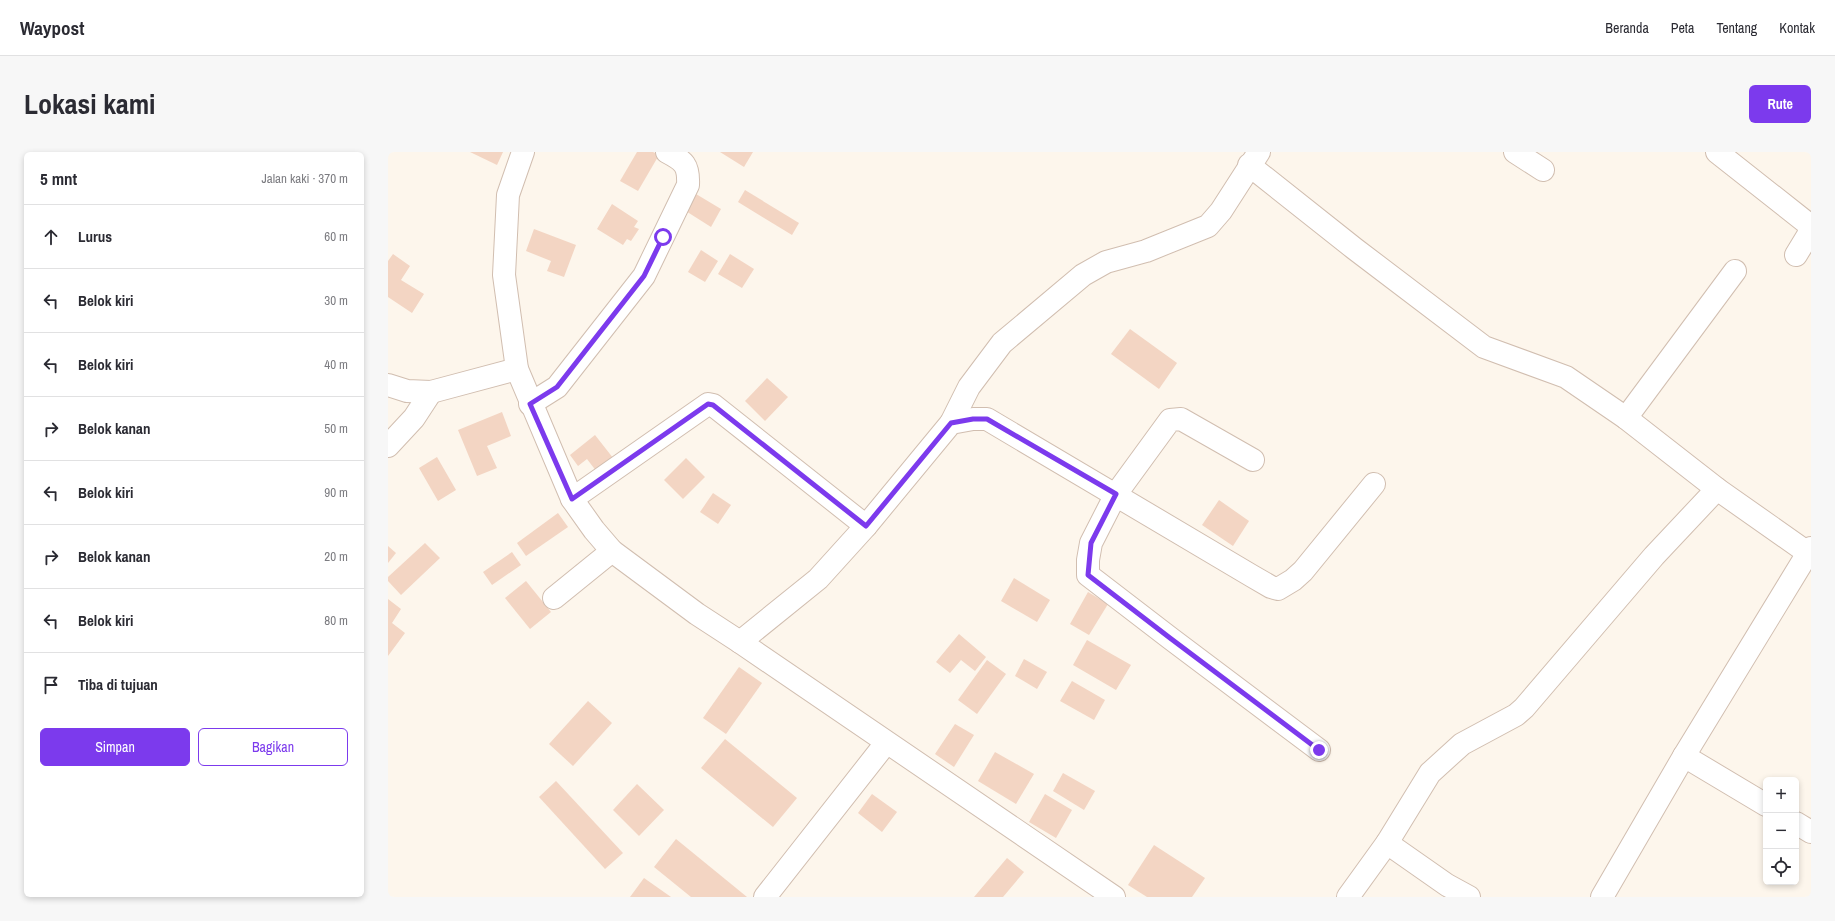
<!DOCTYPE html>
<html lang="id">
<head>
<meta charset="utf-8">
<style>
  :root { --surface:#fff; --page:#f7f7f7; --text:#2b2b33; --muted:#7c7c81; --line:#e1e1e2; --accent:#7c3aed }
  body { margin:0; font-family:"Archivo Narrow",sans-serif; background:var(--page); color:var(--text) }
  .controls { position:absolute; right:12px; bottom:12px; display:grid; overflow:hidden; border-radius:6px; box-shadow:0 2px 6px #0003 }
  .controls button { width:36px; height:36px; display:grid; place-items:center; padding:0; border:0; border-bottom:1px solid var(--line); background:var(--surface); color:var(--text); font:20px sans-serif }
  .stop { position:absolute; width:12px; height:12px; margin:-9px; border:3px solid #7c3aed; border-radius:50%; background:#fff }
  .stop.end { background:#7c3aed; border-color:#fff; box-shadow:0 1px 4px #0008 }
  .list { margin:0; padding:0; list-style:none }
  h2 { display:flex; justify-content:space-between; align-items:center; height:52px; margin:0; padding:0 16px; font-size:17px }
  h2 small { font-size:13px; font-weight:400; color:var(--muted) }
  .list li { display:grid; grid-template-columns:26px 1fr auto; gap:12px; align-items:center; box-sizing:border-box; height:64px; padding:0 16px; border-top:1px solid var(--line) }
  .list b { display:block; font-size:15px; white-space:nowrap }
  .list em { font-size:13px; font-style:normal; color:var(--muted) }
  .actions { display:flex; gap:8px; padding:12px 16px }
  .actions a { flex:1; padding:9px 0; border:1px solid var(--accent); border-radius:6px; text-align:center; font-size:14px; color:var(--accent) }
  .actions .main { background:var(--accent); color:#fff }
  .icon { flex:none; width:22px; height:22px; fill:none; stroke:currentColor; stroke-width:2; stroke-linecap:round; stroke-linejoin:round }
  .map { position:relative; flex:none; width:1423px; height:745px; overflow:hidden; border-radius:6px }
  header { display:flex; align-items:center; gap:24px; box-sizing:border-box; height:56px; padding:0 20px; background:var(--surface); border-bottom:1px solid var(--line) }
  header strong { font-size:19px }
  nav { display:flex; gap:22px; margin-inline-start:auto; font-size:14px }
  .intro { display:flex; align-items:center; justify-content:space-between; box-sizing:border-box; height:96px; padding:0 24px }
  h1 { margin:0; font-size:28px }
  .button { padding:10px 18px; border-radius:6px; background:var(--accent); color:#fff; font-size:14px; font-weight:700 }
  main { display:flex; gap:24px; padding:0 24px }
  aside { flex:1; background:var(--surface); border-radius:6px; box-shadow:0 2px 6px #0003 }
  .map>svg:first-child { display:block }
  .building { fill:#f3d5c3 }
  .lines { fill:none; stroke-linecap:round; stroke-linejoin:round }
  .minor-casing { stroke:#d1beb0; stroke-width:24 }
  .minor { stroke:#fff; stroke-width:22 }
  .route { stroke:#7c3aed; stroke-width:5 }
</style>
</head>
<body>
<header>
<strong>Waypost</strong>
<nav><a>Beranda</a><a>Peta</a><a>Tentang</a><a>Kontak</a></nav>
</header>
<div class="intro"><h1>Lokasi kami</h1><a class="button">Rute</a></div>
<main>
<aside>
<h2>5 mnt<small>Jalan kaki · 370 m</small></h2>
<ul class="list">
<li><svg class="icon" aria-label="ahead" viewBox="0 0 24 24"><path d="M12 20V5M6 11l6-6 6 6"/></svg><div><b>Lurus</b></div><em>60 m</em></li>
<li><svg class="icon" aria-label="left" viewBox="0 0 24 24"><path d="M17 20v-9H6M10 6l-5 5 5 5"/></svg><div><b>Belok kiri</b></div><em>30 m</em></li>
<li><svg class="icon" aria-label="left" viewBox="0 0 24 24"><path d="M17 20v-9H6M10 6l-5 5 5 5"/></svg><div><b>Belok kiri</b></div><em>40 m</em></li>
<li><svg class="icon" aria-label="right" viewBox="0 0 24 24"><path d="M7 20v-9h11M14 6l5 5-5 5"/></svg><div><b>Belok kanan</b></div><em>50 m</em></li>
<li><svg class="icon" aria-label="left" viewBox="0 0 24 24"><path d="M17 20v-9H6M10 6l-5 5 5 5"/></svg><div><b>Belok kiri</b></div><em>90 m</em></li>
<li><svg class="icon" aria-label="right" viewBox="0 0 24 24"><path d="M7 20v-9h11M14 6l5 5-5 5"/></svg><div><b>Belok kanan</b></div><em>20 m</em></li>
<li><svg class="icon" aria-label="left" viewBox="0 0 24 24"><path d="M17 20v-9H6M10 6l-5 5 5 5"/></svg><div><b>Belok kiri</b></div><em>80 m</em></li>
<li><svg class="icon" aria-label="arrive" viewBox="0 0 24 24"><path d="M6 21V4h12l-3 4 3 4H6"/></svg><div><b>Tiba di tujuan</b></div></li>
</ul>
<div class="actions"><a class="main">Simpan</a><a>Bagikan</a></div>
</aside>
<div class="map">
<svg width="1423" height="745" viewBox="0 0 1423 745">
  <rect width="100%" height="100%" fill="#fdf6ec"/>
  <g class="building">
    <path d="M82 0H115L109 13Z"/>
    <path d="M249 0H265L271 3 250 39 232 29Z"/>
    <path d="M332 0H365L356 15Z"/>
    <path d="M357 38 411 71 404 83 350 50Z"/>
    <path d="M303 39 333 57 323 75 293 56Z"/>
    <path d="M224 52 250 69 246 75 251 77 243 89 239 87 235 93 209 77Z"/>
    <path d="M146 77 188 93 176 125 159 119 163 109 138 99Z"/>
    <path d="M313 98 330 109 317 130 300 120Z"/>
    <path d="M5 102 22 114 13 128 36 142 24 161 0 145V109Z"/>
    <path d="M342 102 366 117 354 136 330 122Z"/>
    <path d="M742 177 789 211 771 237 723 202Z"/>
    <path d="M379 226 400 245 377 269 357 249Z"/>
    <path d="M114 260 123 284 99 294 109 316 89 324 70 278Z"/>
    <path d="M207 283 229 311 212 324 199 307 190 314 182 303Z"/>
    <path d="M49 305 68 338 50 349 31 316Z"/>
    <path d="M298 306 317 325 295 347 276 328Z"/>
    <path d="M325 341 343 353 330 372 312 360Z"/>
    <path d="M831 348 861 369 845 394 814 373Z"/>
    <path d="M170 361 180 375 138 404 129 391Z"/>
    <path d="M37 391 52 406 13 443 0 429V425Z"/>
    <path d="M0 394 8 401 0 411Z"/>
    <path d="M124 400 133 413 104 433 95 420Z"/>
    <path d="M626 426 662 448 649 470 613 449Z"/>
    <path d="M138 429 163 460 142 477 117 446Z"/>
    <path d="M700 440 720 452 701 483 682 472Z"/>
    <path d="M0 447 13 457 4 471 17 481 0 504Z"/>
    <path d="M571 482 598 505 587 519 573 508 562 521 548 510Z"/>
    <path d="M699 488 743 513 728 538 685 513Z"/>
    <path d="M636 507 659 520 649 537 627 524Z"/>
    <path d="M599 508 618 522 589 562 570 548Z"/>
    <path d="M351 515 374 531 338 582 315 566Z"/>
    <path d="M684 529 717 548 706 568 672 549Z"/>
    <path d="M200 549 224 571 185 614 161 592Z"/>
    <path d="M567 572 586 583 566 615 547 602Z"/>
    <path d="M337 587 409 646 385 675 313 616Z"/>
    <path d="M607 600 646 622 628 652 590 629Z"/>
    <path d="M675 621 707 639 696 658 665 639Z"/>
    <path d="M168 629 235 701 217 717 151 645Z"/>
    <path d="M249 632 276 658 251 684 225 658Z"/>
    <path d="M484 642 509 660 494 680 470 661Z"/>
    <path d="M657 642 684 658 668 686 641 670Z"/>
    <path d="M288 687 359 745H303L266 715Z"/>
    <path d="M766 693 817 726 804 745H759L740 733Z"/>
    <path d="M619 706 636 720 615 745H586Z"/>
    <path d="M256 726 283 745H242Z"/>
  </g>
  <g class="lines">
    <g class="minor-casing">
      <g id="minor">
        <path d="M135 0 120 43 116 123 129 217 184 347 206 378 224 399 309 462 352 490 726 745"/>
        <path d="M1127 0 1155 18"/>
        <path d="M1329 0 1419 71 1422 80 1408 103"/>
        <path d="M861 13 967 97 1096 195 1178 225 1238 266 1329 337 1420 401"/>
        <path d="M0 233 19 239 43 240 129 217"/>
        <path d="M142 252 169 235 256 124 300 33C301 13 296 9 279 0"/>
        <path d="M1238 266 1347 119"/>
        <path d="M563 271 581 235 614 191 695 123 718 110 758 99 820 74 833 59 871 0"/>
        <path d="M0 294 26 266 43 240"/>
        <path d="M865 308 793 267 782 268 728 342 703 391 700 408V423L782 486 931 598"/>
        <path d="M184 347 320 252 325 253 478 374"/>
        <path d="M166 446 224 399"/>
        <path d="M352 490 430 427 478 374 563 271 585 267H599L864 424 883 435 890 437 905 428 915 419 986 332"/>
        <path d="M1296 604 1378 653"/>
        <path d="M1408 671 1423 680"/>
        <path d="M999 691 1059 733 1081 745"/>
        <path d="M377 745 498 591"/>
        <path d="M960 745 999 691 1042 621 1074 592 1128 563 1136 556 1266 404 1329 337"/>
        <path d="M1214 745 1296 604 1423 396"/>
      </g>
    </g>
    <use href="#minor" class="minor"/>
  </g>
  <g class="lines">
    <path class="route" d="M275 85 256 124 169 235 142 252 184 347 320 252 325 253 478 374 563 271 585 267H599L728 342 703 391 700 423 782 486 931 598"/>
  </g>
</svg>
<div class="controls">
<button>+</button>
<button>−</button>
<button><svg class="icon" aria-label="locate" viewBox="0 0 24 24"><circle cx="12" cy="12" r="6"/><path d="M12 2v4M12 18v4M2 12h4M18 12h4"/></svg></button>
</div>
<div class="stop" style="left:275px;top:85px"></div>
<div class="stop end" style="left:931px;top:598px"></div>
</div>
</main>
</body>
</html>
